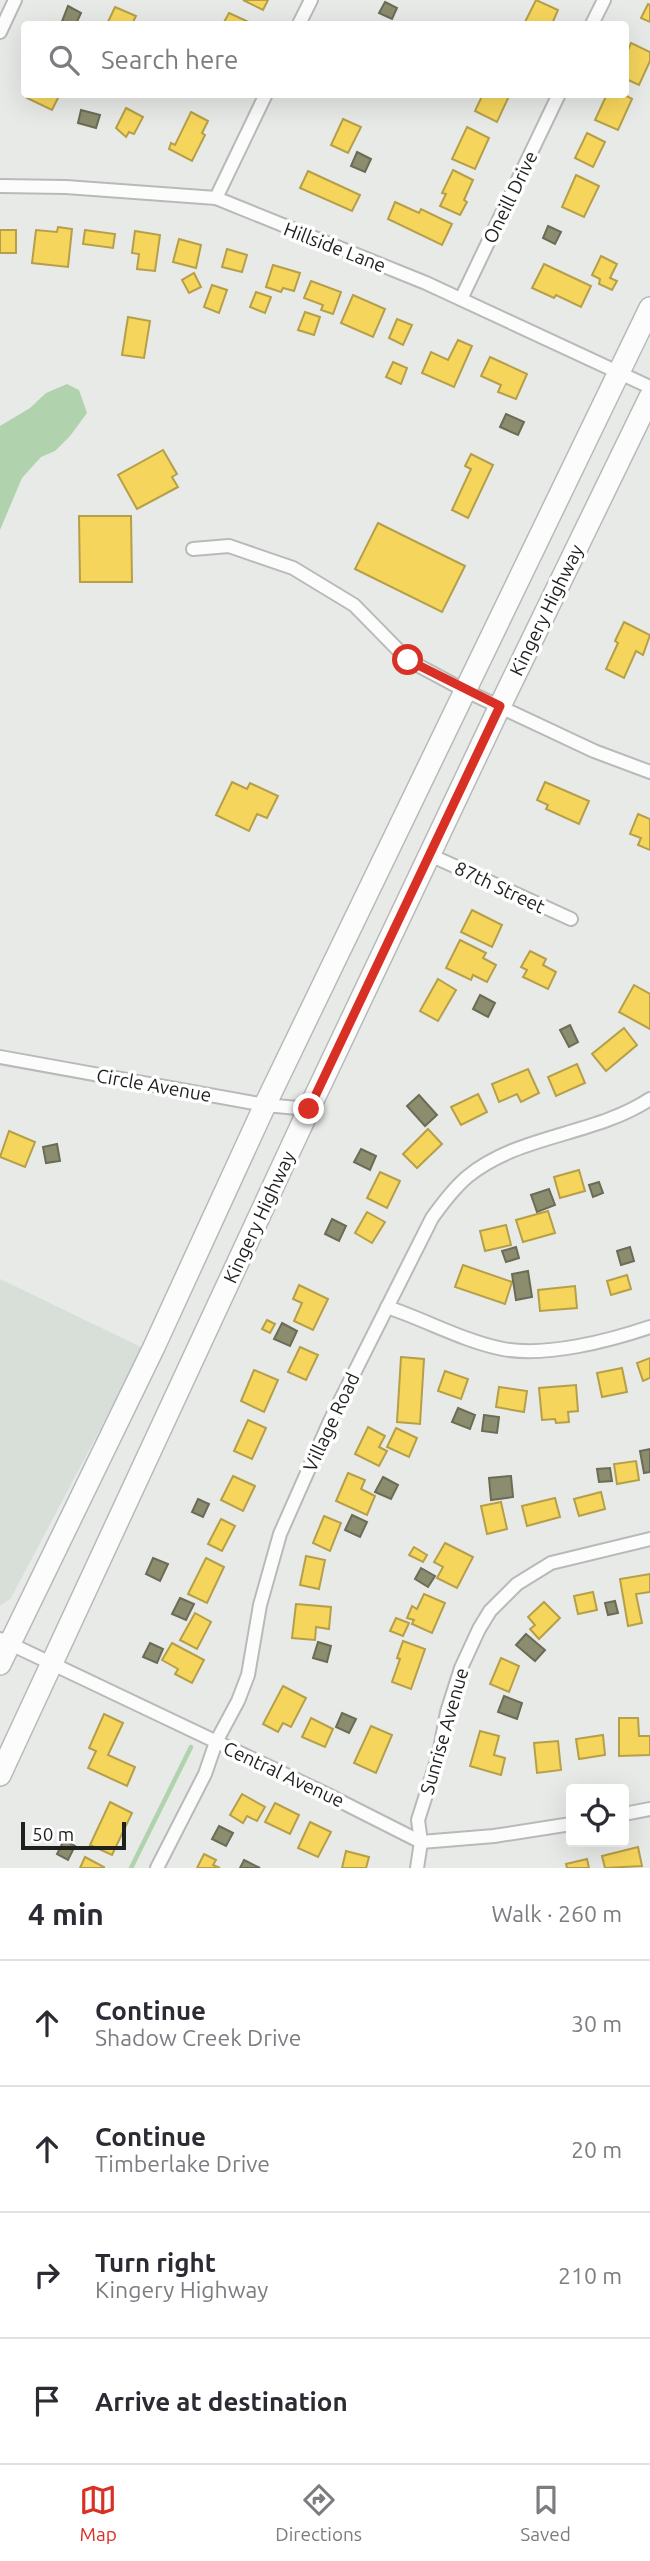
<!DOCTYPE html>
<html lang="en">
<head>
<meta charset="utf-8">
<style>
  :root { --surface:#fff; --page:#f2f2f3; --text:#2b2b33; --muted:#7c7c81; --line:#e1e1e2; --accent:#d93025 }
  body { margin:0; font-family:Ubuntu,sans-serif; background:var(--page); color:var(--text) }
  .controls { position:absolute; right:21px; bottom:21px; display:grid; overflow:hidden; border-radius:7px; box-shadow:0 7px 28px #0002 }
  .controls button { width:63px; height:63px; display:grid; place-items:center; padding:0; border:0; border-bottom:2px solid var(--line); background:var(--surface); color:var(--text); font:35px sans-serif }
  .scale { position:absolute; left:21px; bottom:18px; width:105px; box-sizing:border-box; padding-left:7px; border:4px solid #1e201e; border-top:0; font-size:19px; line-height:24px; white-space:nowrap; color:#1e201e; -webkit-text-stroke:5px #fff; paint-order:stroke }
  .stop { position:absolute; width:21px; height:21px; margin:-16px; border:5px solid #d93025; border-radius:50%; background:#fff }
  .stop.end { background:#d93025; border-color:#fff; box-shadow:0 2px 7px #0008 }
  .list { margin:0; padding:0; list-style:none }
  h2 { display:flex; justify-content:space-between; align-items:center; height:91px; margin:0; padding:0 28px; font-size:30px }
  h2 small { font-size:23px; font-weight:400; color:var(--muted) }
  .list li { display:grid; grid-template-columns:46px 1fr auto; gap:21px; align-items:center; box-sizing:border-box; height:126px; padding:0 28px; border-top:2px solid var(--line) }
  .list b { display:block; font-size:26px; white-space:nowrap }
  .list p { margin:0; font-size:23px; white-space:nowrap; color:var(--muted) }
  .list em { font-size:23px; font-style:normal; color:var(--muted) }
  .icon { flex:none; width:38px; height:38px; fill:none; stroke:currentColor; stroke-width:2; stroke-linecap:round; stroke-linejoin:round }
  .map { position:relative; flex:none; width:650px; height:1868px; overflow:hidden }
  .search { position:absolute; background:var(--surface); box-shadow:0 7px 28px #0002; left:21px; right:21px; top:21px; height:77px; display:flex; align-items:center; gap:18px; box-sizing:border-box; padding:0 24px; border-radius:7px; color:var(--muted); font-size:26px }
  .sheet { height:595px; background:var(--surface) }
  nav { display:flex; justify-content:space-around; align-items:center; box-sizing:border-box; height:98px; border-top:2px solid var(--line); background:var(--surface); font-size:19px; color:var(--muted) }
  nav a { display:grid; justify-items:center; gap:4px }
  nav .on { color:var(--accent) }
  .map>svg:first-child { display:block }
  .built { fill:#d8ded8 }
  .water { fill:#b0d3ad }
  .homes { fill:#f6d55c; stroke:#b59f49; stroke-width:2 }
  .industry { fill:#8c8c6e; stroke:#6b6c56; stroke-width:2 }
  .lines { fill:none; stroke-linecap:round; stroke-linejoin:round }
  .stream { stroke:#b0d3ad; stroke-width:4.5 }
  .minor-casing { stroke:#b8bab8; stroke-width:16 }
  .primary-casing { stroke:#b8bab8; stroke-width:24 }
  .minor { stroke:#fcfcfc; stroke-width:12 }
  .primary { stroke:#fcfcfc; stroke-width:21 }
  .route { stroke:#d93025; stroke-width:9 }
  .labels { text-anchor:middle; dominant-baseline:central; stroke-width:7; stroke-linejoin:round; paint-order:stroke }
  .street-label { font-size:19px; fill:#1e201e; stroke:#fff }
</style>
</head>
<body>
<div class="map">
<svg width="650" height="1868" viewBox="0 0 650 1868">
  <rect width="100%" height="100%" fill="#e8eae8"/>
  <path class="built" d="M0 1279 143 1348 11 1598 0 1606Z"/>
  <path class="water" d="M67 384 79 390 87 413 70 436 55 451 41 457 22 478 0 530V426L30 408 46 393Z"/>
  <g class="homes">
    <path d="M243 0H268L263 10Z"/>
    <path d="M536 0 558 10 552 24H524Z"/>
    <path d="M648 4 650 5V22L641 18Z"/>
    <path d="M115 7 136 16 132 24H114L108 22Z"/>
    <path d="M229 13 253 24H223Z"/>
    <path d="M631 43 650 52V61L639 85 626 79V55Z"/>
    <path d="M29 94H60L52 110 27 98Z"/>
    <path d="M483 94H510L497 122 475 111Z"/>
    <path d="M607 94H623L632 99 618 130 595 120Z"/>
    <path d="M126 108 143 117 134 134 129 132 126 137 116 128Z"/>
    <path d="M191 112 208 121 202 133 205 135 192 161 169 149 171 143 175 145Z"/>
    <path d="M343 119 361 127 348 153 331 145Z"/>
    <path d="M467 127 489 138 475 169 452 159Z"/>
    <path d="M587 133 605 142 593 167 575 158Z"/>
    <path d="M453 170 473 180 464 200 467 202 460 215 440 206 446 194 442 193Z"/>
    <path d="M308 171 360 195 352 211 300 188Z"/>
    <path d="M576 175 599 186 584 217 562 207Z"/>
    <path d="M395 202 419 213 421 209 452 224 442 245 388 219Z"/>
    <path d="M58 227 72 229 68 267 32 263 36 230 57 232Z"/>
    <rect x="0" y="230" width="16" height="23"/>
    <path d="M85 230 115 234 113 248 83 244Z"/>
    <path d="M135 231 160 235 155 271 137 269 139 254 132 253Z"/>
    <path d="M179 239 201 245 196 268 173 262Z"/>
    <path d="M227 249 247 255 242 272 222 267Z"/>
    <path d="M601 256 617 264 610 278 617 281 612 290 599 284 600 279 592 275Z"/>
    <path d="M544 264 591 286 581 307 556 295 554 298 532 288Z"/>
    <path d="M273 265 300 273 294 291 283 288 281 292 266 287Z"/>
    <path d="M194 273 201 287 189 293 182 280Z"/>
    <path d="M311 281 341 292 333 314 321 310 323 305 304 298Z"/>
    <path d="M212 285 227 290 219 313 204 307Z"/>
    <path d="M256 292 271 297 265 313 250 307Z"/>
    <path d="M353 295 385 309 373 337 341 323Z"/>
    <path d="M305 312 320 317 314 335 298 330Z"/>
    <path d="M128 317 150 321 144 358 122 355Z"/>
    <path d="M397 319 412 325 403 345 389 338Z"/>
    <path d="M458 340 472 346 454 387 422 373 431 352 448 360Z"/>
    <path d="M490 357 527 374 516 399 498 392 501 385 481 376Z"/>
    <path d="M393 362 407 368 401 384 386 377Z"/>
    <path d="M163 450 177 474 172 477 178 487 137 509 118 475Z"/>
    <path d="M471 454 493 465 468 518 452 510 471 469 465 466Z"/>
    <path d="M79 516H131L132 582H80Z"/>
    <path d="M378 523 465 566 442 612 355 569Z"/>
    <path d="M624 622 650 635 643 655 636 651 624 678 606 669 618 643 615 641Z"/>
    <path d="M232 782 247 789 250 783 278 796 267 818 257 814 249 831 216 815Z"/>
    <path d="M545 782 589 801 579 824 546 809 548 805 537 800Z"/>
    <path d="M638 814 650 819V850L638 845 641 838 630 834Z"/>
    <path d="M472 910 502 925 492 947 461 932Z"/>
    <path d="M460 940 486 953 483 958 496 965 487 982 473 975 471 980 446 968Z"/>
    <path d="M530 951 546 959 543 965 556 972 548 989 523 977 527 970 521 967Z"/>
    <path d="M438 979 456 990 438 1021 420 1011Z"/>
    <path d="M634 985 650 994V1029L619 1012Z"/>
    <path d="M624 1028 637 1045 606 1071 592 1054Z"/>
    <path d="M577 1064 585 1083 556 1096 548 1077Z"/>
    <path d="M528 1069 539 1093 521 1102 517 1094 499 1102 492 1084Z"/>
    <path d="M478 1094 487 1112 461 1125 451 1107Z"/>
    <path d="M428 1129 442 1144 417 1168 403 1154Z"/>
    <path d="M9 1131 35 1142 25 1167 0 1157Z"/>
    <path d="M579 1170 585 1191 560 1198 554 1177Z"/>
    <path d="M380 1172 400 1181 387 1208 367 1198Z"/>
    <path d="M548 1211 555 1233 523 1242 516 1220Z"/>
    <path d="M367 1212 385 1222 372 1243 355 1233Z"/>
    <path d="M506 1225 511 1245 485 1251 480 1231Z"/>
    <path d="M463 1265 512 1282 505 1304 455 1287Z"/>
    <path d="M627 1275 631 1289 611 1295 607 1281Z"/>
    <path d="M299 1285 328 1299 313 1330 294 1321 302 1303 293 1299Z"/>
    <path d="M575 1286 577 1308 540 1311 538 1290Z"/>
    <path d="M267 1320 275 1324 270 1333 262 1329Z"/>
    <path d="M300 1347 318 1355 306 1380 288 1372Z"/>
    <path d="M401 1357 424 1359 420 1424 397 1422Z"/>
    <path d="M650 1358V1378L643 1381 637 1363Z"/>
    <path d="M622 1368 627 1392 602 1397 597 1373Z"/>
    <path d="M254 1370 278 1380 264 1412 241 1401Z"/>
    <path d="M445 1371 468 1379 461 1399 438 1391Z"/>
    <path d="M576 1385 578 1411 568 1412 569 1422 556 1423 555 1419 542 1420 539 1388Z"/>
    <path d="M499 1387 527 1391 524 1412 496 1407Z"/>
    <path d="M248 1420 266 1428 252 1459 234 1451Z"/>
    <path d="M368 1427 385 1436 379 1447 387 1451 379 1466 355 1454Z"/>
    <path d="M396 1428 417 1438 409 1457 387 1447Z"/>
    <path d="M636 1461 639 1480 617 1484 614 1464Z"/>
    <path d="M348 1473 365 1480 361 1489 375 1496 367 1515 336 1501Z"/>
    <path d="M233 1476 255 1486 243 1511 221 1500Z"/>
    <path d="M601 1492 605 1509 579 1516 574 1499Z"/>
    <path d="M555 1498 560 1517 527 1526 522 1506Z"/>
    <path d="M501 1502 507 1529 487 1534 481 1506Z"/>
    <path d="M324 1516 341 1523 330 1551 313 1543Z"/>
    <path d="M221 1519 235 1526 222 1551 208 1544Z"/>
    <path d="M445 1543 473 1557 457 1588 437 1578 443 1567 434 1562Z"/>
    <path d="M414 1547 427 1555 423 1562 409 1555Z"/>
    <path d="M306 1556 325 1560 319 1589 300 1585Z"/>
    <path d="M206 1558 224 1567 207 1603 188 1594Z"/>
    <path d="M650 1574V1592L636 1594 642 1623 628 1626 620 1579Z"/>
    <path d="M593 1592 597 1610 578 1614 574 1596Z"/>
    <path d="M424 1594 445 1603 432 1633 412 1624 414 1620 407 1618 412 1606 417 1609Z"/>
    <path d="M544 1602 560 1618 539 1639 530 1629 535 1625 528 1617Z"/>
    <path d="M296 1604 331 1607 329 1629 316 1627 315 1640 292 1638Z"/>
    <path d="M195 1613 211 1622 197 1649 180 1640Z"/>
    <path d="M396 1618 409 1623 403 1636 390 1631Z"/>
    <path d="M403 1641 425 1649 411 1689 392 1682 400 1659 397 1658Z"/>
    <path d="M172 1643 204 1660 192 1683 175 1674 178 1669 162 1660Z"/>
    <path d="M501 1658 519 1666 509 1692 490 1684Z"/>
    <path d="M283 1686 306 1698 291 1727 283 1723 278 1732 263 1724Z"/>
    <path d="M104 1714 123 1723 108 1755 135 1767 127 1786 88 1768 96 1751 89 1748Z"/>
    <path d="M311 1718 333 1729 325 1747 302 1737Z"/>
    <path d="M619 1718H638L639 1736H650V1755L619 1756Z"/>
    <path d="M371 1726 392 1735 376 1773 354 1763Z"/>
    <path d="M480 1731 499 1736 494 1755 505 1758 501 1775 470 1766Z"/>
    <path d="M603 1735 605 1755 579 1759 576 1739Z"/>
    <path d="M558 1741 561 1770 537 1773 534 1743Z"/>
    <path d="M242 1794 265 1807 257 1821 247 1816 243 1823 230 1815Z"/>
    <path d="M110 1802 132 1813 112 1855 90 1845Z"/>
    <path d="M275 1803 299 1815 290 1834 265 1822Z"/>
    <path d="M310 1822 331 1832 318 1857 298 1848Z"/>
    <path d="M638 1847 642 1866 605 1868 602 1856Z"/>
    <path d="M346 1851 369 1857 366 1868H342Z"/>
    <path d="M204 1854 216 1860 213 1865 220 1868H197Z"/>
    <path d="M85 1857 104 1867V1868H80Z"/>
    <path d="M587 1859 589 1868H567L566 1864Z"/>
  </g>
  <g class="industry">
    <path d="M385 2 397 8 392 19 379 13Z"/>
    <path d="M68 6 81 13 76 24H61Z"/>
    <path d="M81 110 100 115 96 128 78 123Z"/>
    <path d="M357 152 371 159 365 172 351 166Z"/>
    <path d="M548 226 561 232 555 244 543 238Z"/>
    <path d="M506 414 524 422 518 435 500 427Z"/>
    <path d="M480 995 495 1003 488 1017 473 1009Z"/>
    <path d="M570 1025 578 1042 569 1047 560 1030Z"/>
    <path d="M419 1095 437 1115 425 1126 407 1106Z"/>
    <path d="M57 1144 60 1161 46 1163 43 1147Z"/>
    <path d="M361 1149 376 1156 370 1170 354 1162Z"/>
    <path d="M599 1182 603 1193 593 1197 589 1185Z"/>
    <path d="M549 1189 555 1205 537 1212 531 1195Z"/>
    <path d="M332 1219 346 1226 339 1241 325 1234Z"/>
    <path d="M516 1247 519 1258 506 1262 502 1251Z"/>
    <path d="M630 1247 634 1261 621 1265 617 1251Z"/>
    <path d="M528 1271 532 1297 516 1300 512 1274Z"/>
    <path d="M282 1323 297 1331 290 1346 274 1339Z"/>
    <path d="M458 1408 475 1415 470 1429 452 1422Z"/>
    <path d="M484 1415 499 1417 497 1433 482 1431Z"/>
    <path d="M650 1449V1472L644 1473 640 1451Z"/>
    <path d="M610 1468 612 1481 599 1482 597 1469Z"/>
    <path d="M511 1476 513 1497 491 1500 489 1478Z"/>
    <path d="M383 1477 398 1485 391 1499 375 1492Z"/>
    <path d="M198 1499 209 1504 203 1517 192 1512Z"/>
    <path d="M352 1515 367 1522 360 1537 345 1530Z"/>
    <path d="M153 1558 168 1564 160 1581 146 1574Z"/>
    <path d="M421 1568 435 1576 428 1587 415 1579Z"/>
    <path d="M180 1598 194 1604 186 1620 172 1614Z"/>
    <path d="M615 1601 618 1613 608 1615 605 1603Z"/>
    <path d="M526 1634 545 1650 535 1661 516 1645Z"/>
    <path d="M318 1642 331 1646 327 1662 313 1658Z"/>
    <path d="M150 1643 163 1649 157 1663 143 1657Z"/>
    <path d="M504 1696 522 1703 517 1719 498 1712Z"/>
    <path d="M342 1713 356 1719 349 1733 336 1727Z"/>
    <path d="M219 1826 233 1833 226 1846 212 1839Z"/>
    <path d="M64 1840 75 1846 68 1860 57 1854Z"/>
    <path d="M244 1860 260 1868H240Z"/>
  </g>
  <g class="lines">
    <path class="stream" d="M131 1868 191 1747"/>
    <g class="minor-casing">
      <g id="minor">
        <path d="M299 24 311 0"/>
        <path d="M592 24 604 0"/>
        <path d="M0 32 15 0"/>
        <path d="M0 186 66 187 216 198 426 283 650 387"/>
        <path d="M216 198 266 94"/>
        <path d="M461 299 559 94"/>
        <path d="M193 549 229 546 293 568 354 605 408 660 464 690 594 751 650 772"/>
        <path d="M430 855 571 919"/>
        <path d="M0 1057 265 1105 309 1109"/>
        <path d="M387 1307C426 1320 463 1341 503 1349 546 1357 609 1341 650 1327"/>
        <path d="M0 1639 322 1792 421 1842 494 1836 571 1824"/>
        <path d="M624 1814 650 1809"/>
        <path d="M157 1868 205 1774 216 1742 238 1701 248 1675 260 1605 280 1534 330 1421 432 1218C442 1204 453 1189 467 1177 519 1134 594 1136 650 1099"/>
        <path d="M417 1868 421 1842 418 1820 439 1754 447 1712 461 1668 479 1629 490 1611 517 1584 551 1563 650 1539"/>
      </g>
    </g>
    <g class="primary-casing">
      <g id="primary">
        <path d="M0 1664 154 1347 265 1105 650 308"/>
        <path d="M0 1775 309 1109 500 706 650 397"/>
      </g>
    </g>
    <use href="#minor" class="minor"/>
    <use href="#primary" class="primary"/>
  </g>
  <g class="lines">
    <path class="route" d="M309 1109 500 706 408 660"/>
  </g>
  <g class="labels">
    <g class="street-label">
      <text transform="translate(510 197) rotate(-64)">Oneill Drive</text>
      <text transform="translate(335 247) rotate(21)">Hillside Lane</text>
      <text transform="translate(546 610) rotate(-64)">Kingery Highway</text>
      <text transform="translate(500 887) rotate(25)">87th Street</text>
      <text transform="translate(154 1085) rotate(10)">Circle Avenue</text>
      <text transform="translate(259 1217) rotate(-65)">Kingery Highway</text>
      <text transform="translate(331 1422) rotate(-65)">Village Road</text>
      <text transform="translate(444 1731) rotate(-74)">Sunrise Avenue</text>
      <text transform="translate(284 1774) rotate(25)">Central Avenue</text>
    </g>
  </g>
</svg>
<div class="controls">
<button><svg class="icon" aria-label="locate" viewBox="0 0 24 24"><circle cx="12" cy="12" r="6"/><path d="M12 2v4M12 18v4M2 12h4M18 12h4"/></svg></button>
</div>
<div class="scale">50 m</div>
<div class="stop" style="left:408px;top:660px"></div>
<div class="stop end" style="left:309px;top:1109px"></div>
<div class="search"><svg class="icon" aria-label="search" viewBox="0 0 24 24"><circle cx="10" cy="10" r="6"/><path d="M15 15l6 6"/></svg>Search here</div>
</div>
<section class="sheet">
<h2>4 min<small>Walk · 260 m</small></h2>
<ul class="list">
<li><svg class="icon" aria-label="ahead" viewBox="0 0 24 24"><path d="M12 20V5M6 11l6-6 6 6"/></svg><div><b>Continue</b><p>Shadow Creek Drive</p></div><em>30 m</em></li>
<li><svg class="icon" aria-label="ahead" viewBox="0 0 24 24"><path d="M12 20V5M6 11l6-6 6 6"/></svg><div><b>Continue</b><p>Timberlake Drive</p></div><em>20 m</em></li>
<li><svg class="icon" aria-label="right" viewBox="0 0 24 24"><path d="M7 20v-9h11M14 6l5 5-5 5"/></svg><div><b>Turn right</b><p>Kingery Highway</p></div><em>210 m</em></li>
<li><svg class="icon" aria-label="arrive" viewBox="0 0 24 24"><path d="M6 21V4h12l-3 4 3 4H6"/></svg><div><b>Arrive at destination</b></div></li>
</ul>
</section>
<nav>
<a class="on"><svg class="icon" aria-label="map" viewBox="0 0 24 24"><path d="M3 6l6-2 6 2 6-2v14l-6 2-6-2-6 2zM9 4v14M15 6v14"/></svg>Map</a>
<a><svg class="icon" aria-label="directions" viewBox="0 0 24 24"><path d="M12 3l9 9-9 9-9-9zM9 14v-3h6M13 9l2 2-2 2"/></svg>Directions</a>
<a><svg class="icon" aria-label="saved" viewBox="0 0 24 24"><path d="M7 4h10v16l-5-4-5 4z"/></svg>Saved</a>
</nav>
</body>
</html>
